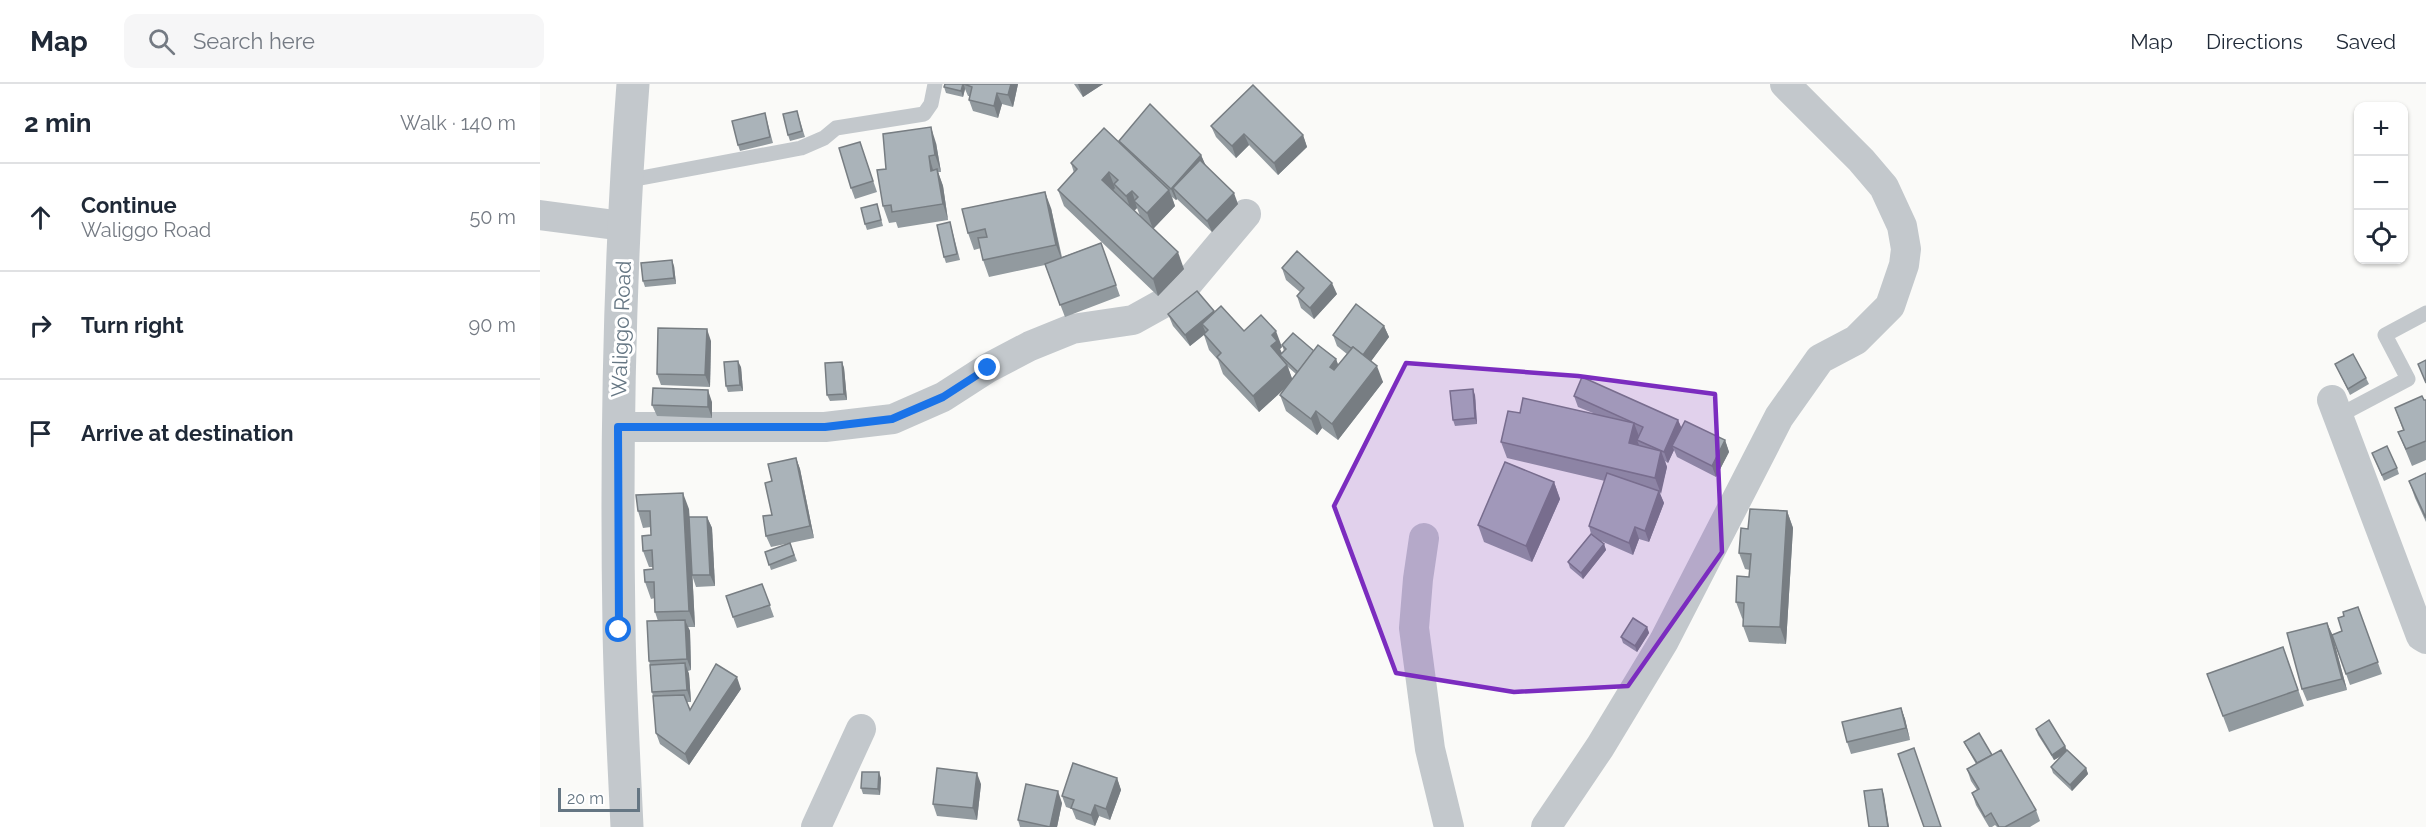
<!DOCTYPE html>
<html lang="en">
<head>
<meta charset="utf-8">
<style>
  :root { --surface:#fff; --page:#f6f6f7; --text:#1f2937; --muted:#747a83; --line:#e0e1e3 }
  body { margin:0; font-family:Raleway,sans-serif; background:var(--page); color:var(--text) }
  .controls { position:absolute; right:18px; top:18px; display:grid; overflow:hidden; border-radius:12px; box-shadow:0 2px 4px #0004 }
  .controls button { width:54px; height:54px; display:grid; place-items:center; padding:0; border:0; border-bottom:2px solid var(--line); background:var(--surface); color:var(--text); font:30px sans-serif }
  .scale { position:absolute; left:18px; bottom:15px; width:82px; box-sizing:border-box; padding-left:6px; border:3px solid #657683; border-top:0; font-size:16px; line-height:21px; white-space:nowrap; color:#657683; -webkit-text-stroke:4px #fff; paint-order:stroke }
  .stop { position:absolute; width:18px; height:18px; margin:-14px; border:4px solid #1a73e8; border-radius:50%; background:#fff }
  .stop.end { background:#1a73e8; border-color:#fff; box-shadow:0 2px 6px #0008 }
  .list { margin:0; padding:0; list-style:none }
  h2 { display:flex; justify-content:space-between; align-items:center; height:78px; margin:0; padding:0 24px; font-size:26px }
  h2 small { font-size:20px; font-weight:400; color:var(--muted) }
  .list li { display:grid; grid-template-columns:39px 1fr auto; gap:18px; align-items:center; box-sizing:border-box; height:108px; padding:0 24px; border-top:2px solid var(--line) }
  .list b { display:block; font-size:22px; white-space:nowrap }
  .list p { margin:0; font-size:20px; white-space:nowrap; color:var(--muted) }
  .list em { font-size:20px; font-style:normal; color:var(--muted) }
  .icon { flex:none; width:33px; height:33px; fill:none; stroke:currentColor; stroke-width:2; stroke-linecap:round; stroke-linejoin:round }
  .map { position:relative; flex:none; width:1886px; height:743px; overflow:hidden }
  header { display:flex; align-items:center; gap:36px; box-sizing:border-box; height:84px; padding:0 30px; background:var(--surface); border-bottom:2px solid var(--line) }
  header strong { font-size:28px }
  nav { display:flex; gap:33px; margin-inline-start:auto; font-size:21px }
  .search { width:420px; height:54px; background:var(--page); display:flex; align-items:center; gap:15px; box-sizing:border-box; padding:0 21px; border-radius:12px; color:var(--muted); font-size:22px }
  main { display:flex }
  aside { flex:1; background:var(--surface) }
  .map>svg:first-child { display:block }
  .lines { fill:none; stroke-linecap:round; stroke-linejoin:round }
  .service { stroke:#c3c8cc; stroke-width:15 }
  .minor { stroke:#c3c8cc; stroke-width:30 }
  .tertiary { stroke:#c3c8cc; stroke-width:33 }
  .wall { fill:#929a9f; fill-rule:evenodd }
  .shaded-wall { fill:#777d82 }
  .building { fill:#aab3b9; stroke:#777d82; stroke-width:1.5 }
  .route { stroke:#1a73e8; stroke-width:8 }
  .marked { fill:#7b2cbf; fill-opacity:0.2; stroke:#7b2cbf; stroke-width:4.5; stroke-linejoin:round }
  .labels { text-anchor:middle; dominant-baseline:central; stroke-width:6; stroke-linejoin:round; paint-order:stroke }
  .street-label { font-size:21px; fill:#657683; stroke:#fff }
</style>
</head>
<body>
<header>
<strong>Map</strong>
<div class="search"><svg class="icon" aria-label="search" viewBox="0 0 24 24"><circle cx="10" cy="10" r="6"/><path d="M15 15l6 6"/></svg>Search here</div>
<nav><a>Map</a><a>Directions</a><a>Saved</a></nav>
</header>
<main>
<aside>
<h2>2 min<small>Walk · 140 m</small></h2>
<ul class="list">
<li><svg class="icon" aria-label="ahead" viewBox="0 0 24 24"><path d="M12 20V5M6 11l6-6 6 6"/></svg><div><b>Continue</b><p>Waliggo Road</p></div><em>50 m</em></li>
<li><svg class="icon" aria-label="right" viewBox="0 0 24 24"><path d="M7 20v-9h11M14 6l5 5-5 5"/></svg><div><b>Turn right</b></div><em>90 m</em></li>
<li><svg class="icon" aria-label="arrive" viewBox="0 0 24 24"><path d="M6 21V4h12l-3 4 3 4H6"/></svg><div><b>Arrive at destination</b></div></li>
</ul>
</aside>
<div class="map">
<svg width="1886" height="743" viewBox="0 0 1886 743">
  <rect width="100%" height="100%" fill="#fafaf8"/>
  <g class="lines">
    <g class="service">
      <path d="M85 97 261 64 284 54 296 44 384 30 391 20 395 0"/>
      <path d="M1798 332 1868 295 1845 251 1886 229"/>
    </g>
    <g class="minor">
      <path d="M0 131 83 142"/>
      <path d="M1792 316 1881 552 1886 555"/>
      <path d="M78 343H285L353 335 403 313 448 284 490 262 532 245 593 236 638 211 706 130"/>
      <path d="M884 454 878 495 874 544 890 665 909 743"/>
      <path d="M276 743 321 645"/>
      <path d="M1006 743 1060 663 1124 557 1239 333 1280 275 1316 256 1350 222 1364 181 1366 165 1362 142 1344 103 1321 76 1245 0"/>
    </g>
    <path class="tertiary" d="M87 743C84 677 80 610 79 544 76 362 79 181 93 0"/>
  </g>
  <g class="wall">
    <path d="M405 0H478L473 23 462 20 458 34 433 27 429 16V12H428L425 5 423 13 406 9 404 3Z"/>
    <path d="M534 0H563L543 13Z"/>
    <path d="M257 27 265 53 250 57 248 51Z"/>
    <path d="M225 29 233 59 200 67 198 61Z"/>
    <path d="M671 42 763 51 767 63 738 91 709 61 696 74 676 53Z"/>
    <path d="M579 57 661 71 665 81 698 120 672 148 637 115 636 116 632 113 635 122 613 145 644 185 618 212 524 122 518 106 534 89 531 79ZM597 124 600 132 594 127Z"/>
    <path d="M396 59 401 88H398L403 102 408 136 358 144 356 138 349 139 343 122 346 85Z"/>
    <path d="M324 70 337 108 315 115 311 104Z"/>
    <path d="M337 120 343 142 327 146 325 140Z"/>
    <path d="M511 124 522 173 561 159 580 212 525 233 505 181 449 193 443 176 441 164 434 166 428 149Z"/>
    <path d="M410 138 420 176 406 179 404 173Z"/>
    <path d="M134 182 136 200 105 203 103 197Z"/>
    <path d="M742 184 797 210 774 235 761 224 757 212 760 208 746 196Z"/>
    <path d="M675 229 704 247 742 263 740 265 742 269 744 267 742 261 773 267 796 275 798 281 807 270 797 262 793 251 844 242 849 253 831 277 843 298 798 356 782 344 777 351 746 327 740 311 744 305 719 328 683 290 678 276 669 266 664 251 650 262 633 242 628 230ZM748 283 756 290 752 295Z"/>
    <path d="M171 257 170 303 121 301 117 290Z"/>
    <path d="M302 278 304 284 307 316 290 317 287 311Z"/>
    <path d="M1795 280 1826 294 1829 300 1810 311Z"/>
    <path d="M201 283 203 307 188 308 186 302Z"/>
    <path d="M935 311 937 340 915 342 913 336Z"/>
    <path d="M1034 312 1138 336 1141 344 1185 356 1189 368 1176 393 1137 373 1134 366 1128 379 1125 377 1127 383 1120 410 1124 419 1109 458 1099 455 1093 471 1061 457 1064 460 1066 466 1043 495 1030 484 1028 478 1051 450 1049 442 1065 397 967 374 961 358 1053 329 1038 323Z"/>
    <path d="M1886 316V376L1872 382 1858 348 1863 346 1855 324Z"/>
    <path d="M172 318V334L117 332 112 321Z"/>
    <path d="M1832 369 1857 384 1859 390 1844 397Z"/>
    <path d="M256 374 260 385 274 454 231 463 226 452 232 431V397Z"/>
    <path d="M1886 389V438L1875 414 1869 397Z"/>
    <path d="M1014 398 1020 415 992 478 944 458 938 441Z"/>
    <path d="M149 425 155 543H148L150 547 151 586 148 587 149 590 151 618H147L150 626 201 605 149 681 120 660 116 649 113 612 112 608 110 581 109 577 118 537 115 528V514L111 515 105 498 113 485V483H109L103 467 111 451V443L103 444 98 427Z"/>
    <path d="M1247 427 1253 444 1246 560 1209 558 1203 542V535L1202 534 1196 518 1209 493 1210 486 1205 485 1199 469 1208 445Z"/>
    <path d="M167 433 172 444 175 502 156 503 152 491Z"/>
    <path d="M250 459 257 477 231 486 225 468Z"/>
    <path d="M222 500 234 533 197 544 193 533Z"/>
    <path d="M1818 523 1842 590 1810 601 1792 551 1802 547 1804 532Z"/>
    <path d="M1787 539 1792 550 1807 606 1767 617 1762 605Z"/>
    <path d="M1107 543 1109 549 1097 568 1083 559 1081 553Z"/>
    <path d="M1743 563 1764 622 1689 648 1667 590Z"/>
    <path d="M1361 624 1365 635 1370 656 1311 670 1307 658Z"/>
    <path d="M1496 645 1525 662 1527 666 1546 684 1548 690 1532 707 1513 689 1511 683 1522 672 1514 676 1498 651Z"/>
    <path d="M1424 658 1452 671 1496 726 1500 737 1490 743H1457L1455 741 1452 743H1449L1436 721 1432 709 1437 706 1431 697 1427 685 1436 680 1427 664Z"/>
    <path d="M341 694 340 711 323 710 321 704Z"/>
    <path d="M577 694 581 706 570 736 559 732 555 742 536 735 532 725 526 723 522 712Z"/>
    <path d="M441 700 437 736 397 732 393 720Z"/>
    <path d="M522 719 517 743H480L478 736Z"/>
  </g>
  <g class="shaded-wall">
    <path d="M423 0H427L424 1 425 5 423 13 421 7Z"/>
    <path d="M471 0H478L473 23 468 11Z"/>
    <path d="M538 0H563L543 13Z"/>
    <path d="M457 9 462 20 458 34 454 22Z"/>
    <path d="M391 43 396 59 401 88 395 71Z"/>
    <path d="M704 50 709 61 696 74 692 62Z"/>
    <path d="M763 51 767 63 738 91 734 79Z"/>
    <path d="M661 71 666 82 633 104 637 115 636 116 631 105Z"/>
    <path d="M389 72 394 89 391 87Z"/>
    <path d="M397 85 403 102 408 136 403 120Z"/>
    <path d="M569 88 575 104 568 112 562 96Z"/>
    <path d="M629 106 635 122 613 145 607 129Z"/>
    <path d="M592 107 597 124 592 129 586 112Z"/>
    <path d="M505 108 511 124 522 177 516 161Z"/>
    <path d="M694 109 698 120 672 148 667 137Z"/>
    <path d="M638 168 644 185 618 212 613 195Z"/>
    <path d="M132 176 134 182 136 200 134 194Z"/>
    <path d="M792 199 797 210 774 235 770 224Z"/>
    <path d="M674 227 678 239 662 240 666 249 650 262 645 251Z"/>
    <path d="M844 242 849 253 826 284 822 272Z"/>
    <path d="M167 245 171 257 170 303 165 291Z"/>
    <path d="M736 247 742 263 740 265 743 273 740 271 741 275 731 262 732 251Z"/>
    <path d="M796 275 802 291 790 283Z"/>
    <path d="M198 277 201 283 203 307 200 301Z"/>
    <path d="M302 278 304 284 307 316 304 310Z"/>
    <path d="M747 281 753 297 719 328 713 312Z"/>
    <path d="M837 282 843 298 798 356 792 340Z"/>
    <path d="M933 305 935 311 937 340 935 334Z"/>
    <path d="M168 306 172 318V334L168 323Z"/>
    <path d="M776 327 782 344 777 351 771 335Z"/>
    <path d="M1138 336 1143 347 1132 362 1134 366 1128 379 1124 368Z"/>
    <path d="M1094 339 1100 355 1097 356 1099 361 1095 375 1089 359Z"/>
    <path d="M1185 356 1189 368 1176 393 1172 382Z"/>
    <path d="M1121 367 1127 383 1121 410 1115 394Z"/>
    <path d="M256 374 260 385 274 454 270 442Z"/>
    <path d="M1014 398 1020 415 992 478 986 462Z"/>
    <path d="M1119 407 1124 419 1109 458 1105 447Z"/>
    <path d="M143 409 149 425 155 543 149 527Z"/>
    <path d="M1247 427 1253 444 1246 560 1240 543Z"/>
    <path d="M167 433 172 444 175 502 170 491Z"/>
    <path d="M1095 443 1099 455 1093 471 1089 459Z"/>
    <path d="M1064 460 1066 466 1043 495 1041 489Z"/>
    <path d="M145 536 150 547 151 586 147 575Z"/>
    <path d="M1787 539 1792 550 1807 606 1802 595Z"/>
    <path d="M1107 543 1109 549 1097 568 1095 562Z"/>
    <path d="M145 579 149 590 151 618 147 606Z"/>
    <path d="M197 593 201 605 149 681 145 670Z"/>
    <path d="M1361 624 1365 635 1370 656 1366 644Z"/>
    <path d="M1525 662 1527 668 1514 676 1512 671Z"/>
    <path d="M1546 684 1548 690 1532 707 1530 701Z"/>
    <path d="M339 688 341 694 340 711 338 705Z"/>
    <path d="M437 689 441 700 437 736 433 724Z"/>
    <path d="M577 694 581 706 570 736 566 725Z"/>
    <path d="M1342 705 1344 711 1349 743H1348Z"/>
    <path d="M518 707 522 719 517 743H510Z"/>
    <path d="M555 721 559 732 555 742 551 731Z"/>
  </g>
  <g class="building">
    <path d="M405 0H423L421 7 404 3Z"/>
    <path d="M424 0H471L468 11 457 9 454 22 429 16 432 3Z"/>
    <path d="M713 1 763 51 734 79 704 50 692 62 671 42Z"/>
    <path d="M610 20 661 71 631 105 579 57Z"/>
    <path d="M257 27 262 47 248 51 243 30Z"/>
    <path d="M225 29 230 53 198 61 192 37Z"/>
    <path d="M391 43 395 71 389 72 391 87 397 85 403 120 352 128 351 121 343 122 337 86 346 85 343 50Z"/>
    <path d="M564 44 629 106 607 129 594 117 598 113 592 107 586 112 574 100 578 96 569 88 562 96 638 168 613 195 518 106 537 85 531 79Z"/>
    <path d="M320 58 333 97 311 104 299 64Z"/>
    <path d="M660 76 694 109 667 137 633 104Z"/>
    <path d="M505 108 516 161 443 176 438 154 447 153 445 145 428 149 422 125Z"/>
    <path d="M337 120 341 136 325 140 321 124Z"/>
    <path d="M410 138 417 170 404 173 397 141Z"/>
    <path d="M561 159 576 201 520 221 505 180Z"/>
    <path d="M757 167 792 199 770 224 757 212 764 204 742 184Z"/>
    <path d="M132 176 134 194 103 197 101 179Z"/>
    <path d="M657 207 674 227 645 251 628 230Z"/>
    <path d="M816 220 844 242 823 271 813 263 811 264 793 251Z"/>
    <path d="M681 222 704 247 721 231 736 247 732 251 737 257 731 262 747 281 713 312 677 273 681 269 664 250 668 246 662 240Z"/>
    <path d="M118 244 167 245 165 291 117 290Z"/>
    <path d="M753 249 774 267 758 288 740 271 746 265 742 261Z"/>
    <path d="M778 261 796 275 790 283 794 286 813 263 837 282 792 340 776 327 771 335 740 311Z"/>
    <path d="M1813 270 1826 294 1808 305 1795 280Z"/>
    <path d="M1886 276V299L1878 280Z"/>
    <path d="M198 277 200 301 186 302 184 278Z"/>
    <path d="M302 278 304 310 287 311 285 279Z"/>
    <path d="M1042 293 1138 336 1124 368 1097 356 1103 343 1034 312Z"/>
    <path d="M113 304 168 306V323L112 321Z"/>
    <path d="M933 305 935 334 913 336 910 307Z"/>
    <path d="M1882 312 1884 316H1886V357L1866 365 1858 348 1864 346 1855 324Z"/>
    <path d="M983 314 1094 339 1089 359 1121 367 1115 394 961 358 968 327 980 329Z"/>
    <path d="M1145 337 1185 356 1172 382 1132 362Z"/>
    <path d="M1847 362 1857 384 1842 391 1832 369Z"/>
    <path d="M256 374 270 442 226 452 223 432 232 431 225 399 232 397 228 380Z"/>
    <path d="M965 378 1014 398 986 462 938 441Z"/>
    <path d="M1067 389 1119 407 1105 447 1095 443 1089 459 1049 442Z"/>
    <path d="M1886 389V434L1869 397Z"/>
    <path d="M143 409 149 527 115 528 114 498H105L104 486 113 485 112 466 103 467 102 452 111 451 110 427H98L96 411Z"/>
    <path d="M1210 425 1247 427 1240 543 1203 542 1204 519 1196 518 1197 492 1209 493 1211 470 1199 469 1201 444 1208 445Z"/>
    <path d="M149 433H167L170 491H152Z"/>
    <path d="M1051 450 1064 460 1041 489 1028 478Z"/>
    <path d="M250 459 254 471 229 481 225 468Z"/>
    <path d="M222 500 230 521 193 533 186 512Z"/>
    <path d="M1818 523 1838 578 1806 590 1792 551 1802 547 1798 534 1804 532 1803 528Z"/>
    <path d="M1093 534 1107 543 1095 562 1081 553Z"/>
    <path d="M145 536 147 575 109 577 107 537Z"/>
    <path d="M1787 539 1802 595 1762 605 1747 549Z"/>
    <path d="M1743 563 1758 606 1683 632 1667 590Z"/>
    <path d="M145 579 147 606 112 608 110 581Z"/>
    <path d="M176 580 197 593 145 670 116 649 113 612 144 611 150 626Z"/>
    <path d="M1361 624 1366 644 1307 658 1302 638Z"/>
    <path d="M1509 636 1525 662 1512 671 1496 645Z"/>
    <path d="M1439 649 1452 671 1437 679 1424 658Z"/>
    <path d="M1374 664 1401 743H1384L1358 670Z"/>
    <path d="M1461 666 1496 726 1465 743H1459L1451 729 1445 733 1432 709 1439 705 1427 685Z"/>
    <path d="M1527 666 1546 684 1530 701 1511 683Z"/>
    <path d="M533 679 577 694 566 725 555 721 551 731 531 724 534 716 522 712Z"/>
    <path d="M397 684 437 689 433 724 393 720Z"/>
    <path d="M322 688H339L338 705 321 704Z"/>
    <path d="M486 700 518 707 510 743 478 736Z"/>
    <path d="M1342 705 1348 743H1329L1324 707Z"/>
  </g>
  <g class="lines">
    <path class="route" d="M79 546 78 343H285L352 335 403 313 448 284"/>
  </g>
  <path class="marked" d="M866 279 1038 292 1175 310 1182 468 1088 602 974 608 856 589 794 422Z"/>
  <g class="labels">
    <g class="street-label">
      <text transform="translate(81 245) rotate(-88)">Waliggo Road</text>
    </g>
  </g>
</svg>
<div class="controls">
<button>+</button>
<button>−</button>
<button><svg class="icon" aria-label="locate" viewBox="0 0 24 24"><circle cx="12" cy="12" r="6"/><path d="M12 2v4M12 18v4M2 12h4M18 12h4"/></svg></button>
</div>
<div class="scale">20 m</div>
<div class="stop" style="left:79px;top:546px"></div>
<div class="stop end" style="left:448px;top:284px"></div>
</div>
</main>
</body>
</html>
